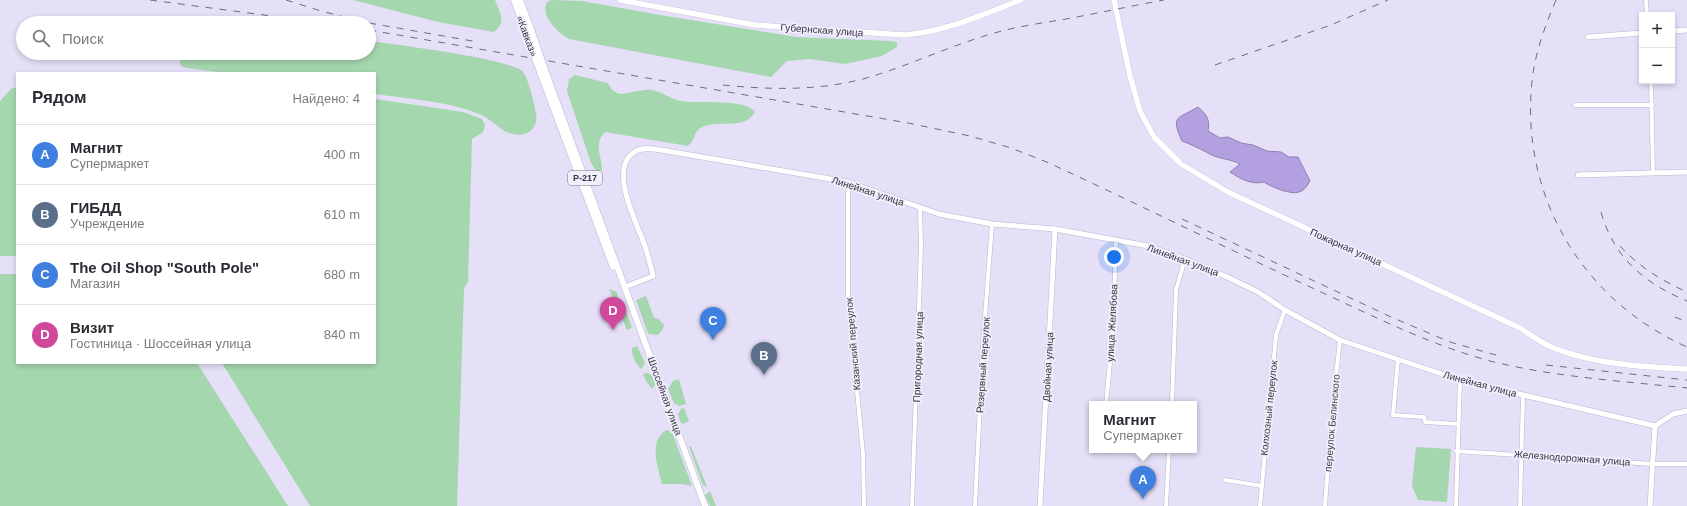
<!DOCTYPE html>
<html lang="ru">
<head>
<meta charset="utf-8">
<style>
  :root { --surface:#fff; --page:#f2f2f3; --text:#2b2b33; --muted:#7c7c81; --line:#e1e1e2; --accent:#138842 }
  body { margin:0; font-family:Arial,sans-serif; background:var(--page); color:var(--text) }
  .controls { position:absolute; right:12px; top:12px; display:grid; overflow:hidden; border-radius:0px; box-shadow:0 2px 6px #0003 }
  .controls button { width:36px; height:36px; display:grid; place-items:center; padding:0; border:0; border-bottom:1px solid var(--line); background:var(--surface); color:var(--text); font:20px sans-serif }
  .you { position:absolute; left:1114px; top:257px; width:14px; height:14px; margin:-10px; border:3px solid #fff; border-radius:50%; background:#1a73e8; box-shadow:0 0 0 6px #1a73e833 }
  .badge { display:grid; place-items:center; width:26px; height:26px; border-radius:50%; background:var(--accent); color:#fff; font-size:13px; font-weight:700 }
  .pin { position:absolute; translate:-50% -33px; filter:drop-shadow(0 1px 2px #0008) }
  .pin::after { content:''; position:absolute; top:21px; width:14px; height:12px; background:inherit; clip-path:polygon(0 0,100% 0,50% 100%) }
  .popup { position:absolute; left:1089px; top:401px; width:108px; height:52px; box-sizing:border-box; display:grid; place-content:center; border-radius:0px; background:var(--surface); filter:drop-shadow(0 1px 3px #0005); font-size:13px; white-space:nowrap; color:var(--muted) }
  .popup b { font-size:15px; color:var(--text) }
  .popup::after { content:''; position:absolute; left:50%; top:100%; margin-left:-8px; border:8px solid transparent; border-top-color:var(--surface) }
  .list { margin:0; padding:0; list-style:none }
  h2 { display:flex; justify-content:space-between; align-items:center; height:52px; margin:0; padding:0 16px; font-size:17px }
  h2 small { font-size:13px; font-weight:400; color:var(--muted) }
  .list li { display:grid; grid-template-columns:26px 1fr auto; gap:12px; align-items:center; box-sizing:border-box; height:60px; padding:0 16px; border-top:1px solid var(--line) }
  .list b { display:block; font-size:15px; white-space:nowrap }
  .list p { margin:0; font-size:13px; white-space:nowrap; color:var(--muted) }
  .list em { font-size:13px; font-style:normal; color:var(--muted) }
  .icon { flex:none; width:22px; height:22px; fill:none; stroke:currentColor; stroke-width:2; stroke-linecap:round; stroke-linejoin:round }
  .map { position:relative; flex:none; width:1687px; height:506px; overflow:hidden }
  .search { position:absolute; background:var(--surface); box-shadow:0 2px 6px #0003; left:16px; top:16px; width:360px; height:44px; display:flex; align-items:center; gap:10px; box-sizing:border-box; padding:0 14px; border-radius:22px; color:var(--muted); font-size:15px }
  .panel { position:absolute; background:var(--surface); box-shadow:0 2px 6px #0003; left:16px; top:72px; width:360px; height:292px; border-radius:0px }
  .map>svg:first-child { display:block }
  .green { fill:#a5d7ae }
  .water { fill:#b2a0e1; stroke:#8e80b1 }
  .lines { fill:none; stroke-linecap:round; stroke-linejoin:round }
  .minor-casing { stroke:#bbb5cd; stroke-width:5 }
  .tertiary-casing { stroke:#bbb5cd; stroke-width:6 }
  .secondary-casing { stroke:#bbb5cd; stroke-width:6 }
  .trunk-casing { stroke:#bbb5cd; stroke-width:7 }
  .minor { stroke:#fff; stroke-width:4 }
  .tertiary { stroke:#fff; stroke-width:5 }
  .secondary { stroke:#fff; stroke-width:5.5 }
  .trunk { stroke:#fff; stroke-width:6 }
  .rail { stroke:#6f6c7a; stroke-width:1; stroke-dasharray:7 7; stroke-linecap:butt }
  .trunk-bridge-casing { stroke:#bbb5cd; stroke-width:7; stroke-linecap:butt }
  .trunk-bridge { stroke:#fff; stroke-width:6 }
  .labels { text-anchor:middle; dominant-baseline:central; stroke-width:3.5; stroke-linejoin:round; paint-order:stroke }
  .shield { fill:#f1eefd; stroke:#716e79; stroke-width:1 }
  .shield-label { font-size:9px; font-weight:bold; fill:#3a3741 }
  .street-label { font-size:10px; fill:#3a3741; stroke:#f1eefd }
</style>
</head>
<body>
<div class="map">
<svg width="1687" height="506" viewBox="0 0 1687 506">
  <rect width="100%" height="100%" fill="#e5dff8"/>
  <g class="green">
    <path d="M353 0H495C500 13 507 22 494 32L438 22Z"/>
    <path d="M552 0 582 1 660 15 797 37 890 41 897 42V47L882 56 845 64 809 59 787 61 771 77 569 39C558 32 540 17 547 2Z"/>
    <path d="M201 21 246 23H198Z"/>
    <path d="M369 41C392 44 513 59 523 72 529 80 534 103 536 113 538 122 534 131 524 134 505 139 495 120 479 114 447 101 409 99 375 94V73H225L187 68 181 66 180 62 182 53H369Z"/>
    <path d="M575 75 608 83 612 90 619 94C630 94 641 89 652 90 663 92 672 100 681 101 699 104 745 98 755 112 743 131 720 119 702 127 694 130 695 141 688 146L605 132C593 144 602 156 602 170L597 172 591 163 567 91 569 79Z"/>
    <path d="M17 87V256H0V101L11 89Z"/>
    <path d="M375 99 463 112 482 119 485 125 483 132 472 139 468 282 464 288 457 506H310L222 363H375Z"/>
    <path d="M0 274H17V363H197L288 506H0Z"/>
    <path d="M609 289 617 292 618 298 615 302Z"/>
    <path d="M646 296 654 318 659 319 664 325 663 329 658 335 649 334 647 331 636 300Z"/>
    <path d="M625 308 632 328 627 330 619 310Z"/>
    <path d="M637 346 645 363 641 369C636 364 631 355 632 348Z"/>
    <path d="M648 373 652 375 655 385 652 389 646 381 643 374Z"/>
    <path d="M679 379 686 404 679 406 674 403 668 389 673 381Z"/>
    <path d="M684 408 689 421 683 424 681 423 678 414 681 409Z"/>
    <path d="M666 430 672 432 692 486 682 484H662C658 467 648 442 666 430Z"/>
    <path d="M691 446 707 487 703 485 701 480 689 447Z"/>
    <path d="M1416 447 1451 449 1447 502 1418 500 1412 486Z"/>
    <path d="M710 491 716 506H710L705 495Z"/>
  </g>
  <path class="water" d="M1198 107C1207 115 1210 119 1208 131L1220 138 1228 137 1241 143 1253 145 1267 151 1281 152 1289 157H1298L1310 181C1307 186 1305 190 1299 192 1291 195 1271 187 1264 182 1251 185 1241 179 1230 172L1240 164C1231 159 1220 159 1212 155 1202 150 1193 145 1182 141 1170 115 1178 119 1198 107Z"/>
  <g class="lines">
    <g class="minor-casing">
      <g id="minor">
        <path d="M1646 0 1647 15"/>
        <path d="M1651 81 1653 173"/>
        <path d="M1575 105H1652"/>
        <path d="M848 182V296L863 454 864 506"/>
        <path d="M1398 359 1393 415 1424 417 1425 422 1458 424"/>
        <path d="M1106 404 1113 331 1116 241"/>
        <path d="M1172 404 1176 290 1185 259"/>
        <path d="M1106 451V450"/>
        <path d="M1456 451 1653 464H1687"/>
        <path d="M1225 480 1262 486"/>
        <path d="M912 506 921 247 920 208"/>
        <path d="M975 506 983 343 992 224"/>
        <path d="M1166 506 1169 450"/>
        <path d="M1260 506 1276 335 1285 310"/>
        <path d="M1325 506 1332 411 1340 340"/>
        <path d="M1456 506 1460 380"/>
        <path d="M1520 506 1523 396"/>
      </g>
    </g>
    <g class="tertiary-casing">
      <g id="tertiary">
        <path d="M1672 31 1687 30"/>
        <path d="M1588 37 1642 33"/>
        <path d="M1578 175 1687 172"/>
        <path d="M625 287 653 276C651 266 648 256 645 246 638 225 606 167 636 151 643 147 653 149 661 150L848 182 939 214 992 224 1055 229 1148 246 1185 259 1225 276 1258 292 1285 310 1340 340 1460 380 1655 426 1673 414 1687 411"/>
        <path d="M1040 506 1055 229"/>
        <path d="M1650 506 1655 426"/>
      </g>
    </g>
    <g class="secondary-casing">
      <g id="secondary">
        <path d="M620 0 755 25 905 35C945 32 983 14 1021 0"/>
        <path d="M1114 0 1130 76 1140 111 1154 137 1181 164 1228 192 1520 328C1529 334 1539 341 1549 346 1590 364 1643 367 1687 369"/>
      </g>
    </g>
    <g class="trunk-casing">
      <g id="trunk">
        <path d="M514 0 526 33"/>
        <path d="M520 0 532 32"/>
        <path d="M545 70 705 506"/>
        <path d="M540 72 613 267"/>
      </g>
    </g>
    <use href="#minor" class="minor"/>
    <use href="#tertiary" class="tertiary"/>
    <use href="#secondary" class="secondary"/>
    <use href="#trunk" class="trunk"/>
    <g class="rail">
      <path d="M150 0 325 23"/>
      <path d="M286 0 321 11 368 23"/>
      <path d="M1556 0C1545 26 1535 53 1532 81 1520 196 1582 300 1687 347"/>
      <path d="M369 23 478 42"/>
      <path d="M369 30 908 123 970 136 1011 148 1049 163C1140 205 1230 250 1321 292 1377 318 1431 345 1490 361 1554 377 1622 381 1687 388"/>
      <path d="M1215 65 1331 25 1388 0"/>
      <path d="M723 85C772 90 822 91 870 77 913 64 954 44 998 32 1020 26 1043 23 1066 19 1099 13 1131 6 1164 0"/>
      <path d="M1601 212C1614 258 1644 283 1687 301"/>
      <path d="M1182 219 1391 317 1450 342 1503 357"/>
      <path d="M1620 246C1638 266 1662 281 1687 292"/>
      <path d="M1675 317 1687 322"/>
      <path d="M1546 365 1687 380"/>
    </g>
    <g class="trunk-bridge-casing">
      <g id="trunk-bridge">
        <path d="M532 32 545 70"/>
        <path d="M526 33 540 72"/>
      </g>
    </g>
    <use href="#trunk-bridge" class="trunk-bridge"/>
  </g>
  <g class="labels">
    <rect class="shield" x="568" y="171" width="34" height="14" rx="3"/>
    <g class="shield-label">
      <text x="585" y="178">Р-217</text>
    </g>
    <g class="street-label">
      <text transform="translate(822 30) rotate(4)">Губернская улица</text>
      <text transform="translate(527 36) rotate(70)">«Кавказ»</text>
      <text transform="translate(868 191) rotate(18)">Линейная улица</text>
      <text transform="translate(1346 247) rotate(24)">Пожарная улица</text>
      <text transform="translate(1183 260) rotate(20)">Линейная улица</text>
      <text transform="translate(1112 323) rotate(-87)">улица Желябова</text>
      <text transform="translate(853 344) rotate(-95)">Казанский переулок</text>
      <text transform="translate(918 357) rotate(-88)">Пригородная улица</text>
      <text transform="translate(983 365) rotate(-86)">Резервный переулок</text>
      <text transform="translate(1048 367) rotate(-87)">Двойная улица</text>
      <text transform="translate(1480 384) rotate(15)">Линейная улица</text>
      <text transform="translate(665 396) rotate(70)">Шоссейная улица</text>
      <text transform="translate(1269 408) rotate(-84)">Колхозный переулок</text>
      <text transform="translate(1332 423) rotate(-85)">переулок Белинского</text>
      <text transform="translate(1572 458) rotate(4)">Железнодорожная улица</text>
    </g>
  </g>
</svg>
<div class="controls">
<button>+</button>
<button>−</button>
</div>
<div class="you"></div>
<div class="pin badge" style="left:1143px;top:499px;background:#3f7fe0">A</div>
<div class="popup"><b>Магнит</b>Супермаркет</div>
<div class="pin badge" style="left:764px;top:375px;background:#5c6f8a">B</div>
<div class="pin badge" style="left:713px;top:340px;background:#3f7fe0">C</div>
<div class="pin badge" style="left:613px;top:330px;background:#d1479c">D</div>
<div class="search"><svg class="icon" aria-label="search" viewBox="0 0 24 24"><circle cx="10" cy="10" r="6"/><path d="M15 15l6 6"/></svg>Поиск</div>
<section class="panel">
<h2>Рядом<small>Найдено: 4</small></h2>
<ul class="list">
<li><span class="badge" style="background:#3f7fe0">A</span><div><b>Магнит</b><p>Супермаркет</p></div><em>400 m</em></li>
<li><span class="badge" style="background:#5c6f8a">B</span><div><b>ГИБДД</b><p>Учреждение</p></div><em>610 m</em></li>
<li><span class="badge" style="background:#3f7fe0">C</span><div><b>The Oil Shop &quot;South Pole&quot;</b><p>Магазин</p></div><em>680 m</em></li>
<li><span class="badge" style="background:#d1479c">D</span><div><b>Визит</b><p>Гостиница · Шоссейная улица</p></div><em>840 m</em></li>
</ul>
</section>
</div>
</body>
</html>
